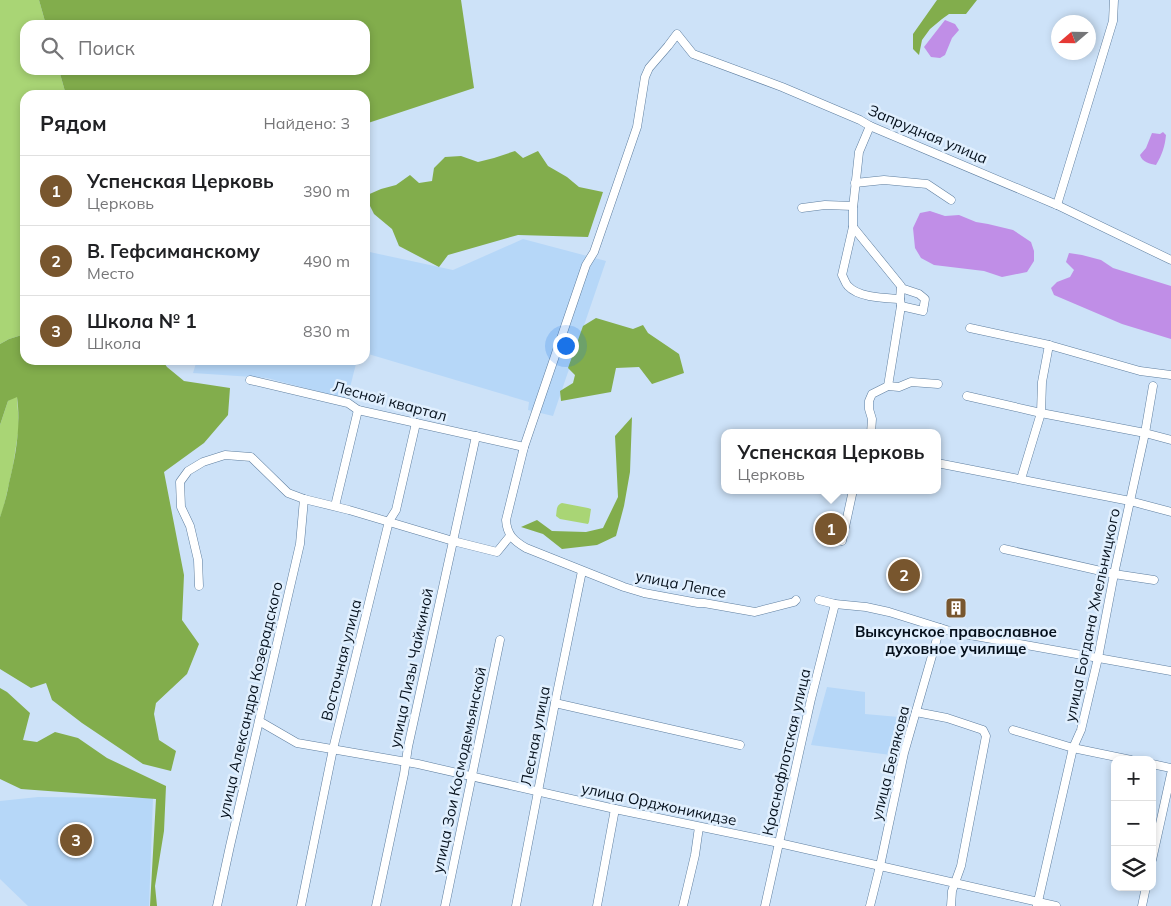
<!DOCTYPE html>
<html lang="ru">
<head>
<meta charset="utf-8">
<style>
  :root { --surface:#fff; --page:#f6f6f6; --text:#202124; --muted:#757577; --line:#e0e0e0; --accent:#78562e }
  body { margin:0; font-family:Mulish,sans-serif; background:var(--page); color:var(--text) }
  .controls { position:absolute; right:15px; bottom:15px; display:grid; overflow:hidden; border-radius:10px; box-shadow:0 2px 8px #0003 }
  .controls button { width:45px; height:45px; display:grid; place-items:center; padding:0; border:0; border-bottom:1px solid var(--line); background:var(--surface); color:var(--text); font:25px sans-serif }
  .compass { position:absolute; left:1051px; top:15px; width:45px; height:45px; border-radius:50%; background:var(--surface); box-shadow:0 2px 8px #0003; rotate:250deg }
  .you { position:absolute; left:565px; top:345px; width:18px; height:18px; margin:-12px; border:4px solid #fff; border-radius:50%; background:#1a73e8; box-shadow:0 0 0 8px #1a73e833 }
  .badge { display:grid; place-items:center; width:32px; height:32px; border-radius:50%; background:var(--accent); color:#fff; font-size:16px; font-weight:700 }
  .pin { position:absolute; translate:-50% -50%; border:2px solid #fff; box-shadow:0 1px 5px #0006 }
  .popup { position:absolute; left:721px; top:429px; width:220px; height:65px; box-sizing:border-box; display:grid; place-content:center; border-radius:10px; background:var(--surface); filter:drop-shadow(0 1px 4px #0005); font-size:16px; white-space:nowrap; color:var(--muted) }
  .popup b { font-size:19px; color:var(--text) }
  .popup::after { content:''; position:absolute; left:50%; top:100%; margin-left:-10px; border:10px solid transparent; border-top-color:var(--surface) }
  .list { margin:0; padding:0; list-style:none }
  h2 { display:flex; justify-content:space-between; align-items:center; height:65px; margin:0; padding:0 20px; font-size:21px }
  h2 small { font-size:16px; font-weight:400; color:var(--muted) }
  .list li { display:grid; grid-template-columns:32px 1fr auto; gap:15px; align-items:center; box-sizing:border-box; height:70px; padding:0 20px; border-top:1px solid var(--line) }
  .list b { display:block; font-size:19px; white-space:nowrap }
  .list p { margin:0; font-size:16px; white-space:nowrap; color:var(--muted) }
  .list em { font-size:16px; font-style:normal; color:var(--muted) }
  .icon { flex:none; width:28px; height:28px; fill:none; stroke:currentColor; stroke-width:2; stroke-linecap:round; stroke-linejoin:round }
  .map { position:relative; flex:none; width:1171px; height:906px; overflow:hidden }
  .search { position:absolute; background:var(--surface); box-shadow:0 2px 8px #0003; left:20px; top:20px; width:350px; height:55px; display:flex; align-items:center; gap:12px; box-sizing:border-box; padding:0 18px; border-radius:15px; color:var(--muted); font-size:19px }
  .panel { position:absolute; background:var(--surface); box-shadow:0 2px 8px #0003; left:20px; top:90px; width:350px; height:275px; border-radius:15px }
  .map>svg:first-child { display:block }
  .built { fill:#b6d7f8 }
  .green { fill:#a9d575 }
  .forest { fill:#82ad4c }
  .water { fill:#c08ee7 }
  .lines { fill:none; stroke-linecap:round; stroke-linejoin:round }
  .minor-casing { stroke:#5e7e9f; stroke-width:9 }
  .minor { stroke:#fff; stroke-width:8 }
  .labels { text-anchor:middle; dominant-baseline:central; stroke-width:5; stroke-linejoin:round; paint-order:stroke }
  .street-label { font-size:15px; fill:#05101c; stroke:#e0effe }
  .poi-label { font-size:15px; font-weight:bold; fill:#05101c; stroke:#e0effe }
</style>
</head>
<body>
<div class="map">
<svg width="1171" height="906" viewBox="0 0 1171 906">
  <rect width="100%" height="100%" fill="#cde2f8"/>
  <g class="built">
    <path d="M523 239 606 261 553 416 528 410 529 402 365 353V251L453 270Z"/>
    <path d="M197 360H357L347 399 267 378 193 373Z"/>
    <path d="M827 687 865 692V714L899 717 891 755 811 745Z"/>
    <path d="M38 797 153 798 149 906H28L0 879V801Z"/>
  </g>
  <g class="green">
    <path d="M0 0H39L46 25H25V70H59L66 95H25V334L9 339 0 344Z"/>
    <path d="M17 396 19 427 13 466 3 510 0 517V425L8 401Z"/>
    <path d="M562 503 588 508 591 509 589 522 588 524 560 519 556 516C557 510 556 505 562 503Z"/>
  </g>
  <g class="forest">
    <path d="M39 0H461L474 88 365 124V95H66L59 70H365V25H46Z"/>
    <path d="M937 0H977L966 14H949L942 19 930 29 922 40 919 55 913 49V34Z"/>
    <path d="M515 151 523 158 538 151 548 166 567 177 579 187 603 192 588 237 518 235 448 255 439 267 399 246 392 229 374 214 365 196 381 189 396 185 410 175 419 183 432 181 434 168 445 157 461 156 478 162 494 158Z"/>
    <path d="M596 318 633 329 643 325 648 333 679 354 684 373 652 384 639 367 616 368 611 392 561 401 560 391 573 383 575 375 568 368 583 326Z"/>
    <path d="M25 334V360H162L167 367 184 381 230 388 228 415 204 443 164 472 184 575 182 620 199 644 187 674 156 703 154 714 159 740 176 751 171 771 143 764 82 723 52 700 46 683 31 688 0 669V517C4 506 7 494 9 483 16 455 21 425 17 397L8 401 0 425V344L9 339Z"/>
    <path d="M632 417 630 472 624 506 616 536 597 545 562 549 543 534 521 527 537 520 552 531 586 532 603 528 618 497 615 436Z"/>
    <path d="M0 688 7 692 30 713 23 740 37 742 55 732 78 738 107 758 166 786 164 831 155 886 157 906H150L156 799 21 789 0 779Z"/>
  </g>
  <g class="water">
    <path d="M945 20 955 24 959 30 952 38 945 55 940 58 931 57 924 47Z"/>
    <path d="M1163 132 1166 135C1165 146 1162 155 1156 165 1150 164 1142 162 1140 155L1146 148 1152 133 1160 134Z"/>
    <path d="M930 211 945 216 959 215 976 222 988 224 1013 230 1031 242 1034 251V261L1027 272 1002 277 984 271 934 265 921 258 915 248 913 228 920 213Z"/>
    <path d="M1069 253 1082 255 1101 260 1113 268 1171 286V339L1122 324 1054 295 1051 288 1057 282 1070 277 1074 270 1066 262Z"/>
  </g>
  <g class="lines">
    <g class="minor-casing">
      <g id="minor">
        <path d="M870 126 859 152 853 208V227L901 286 900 299 901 306 888 386 872 394 869 401V409L872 419 871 433"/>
        <path d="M855 183 884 180 927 184 951 200"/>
        <path d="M1057 205 1113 21 1114 0"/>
        <path d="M802 208 825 205 853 206"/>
        <path d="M853 227 842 275C844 278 845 283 848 286 859 298 885 298 900 299"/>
        <path d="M901 288 919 294 925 299 923 311 901 306"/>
        <path d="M970 328 1049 345 1140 371 1171 375"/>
        <path d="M250 380 348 403 358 410 524 447"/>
        <path d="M888 386 899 387 911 382 938 384"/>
        <path d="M967 396 1041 413 1145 433 1171 440"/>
        <path d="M937 463 1130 501 1171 512"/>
        <path d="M1021 479 1041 413 1042 382 1049 345"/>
        <path d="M335 506 358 410"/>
        <path d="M842 541 853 490"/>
        <path d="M1004 549 1114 574 1154 580"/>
        <path d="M199 586 198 560 190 526 181 507 180 482 188 471 203 462 225 455 251 457 288 493 304 499 349 510 453 541 497 552 510 536"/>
        <path d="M796 600 794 602 755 612 704 603H698L644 593 624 587 526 548C514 541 507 535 506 520L524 447 586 265 594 252 637 127 645 77 649 68 668 46 677 34 693 54 782 87 860 120 870 126 1057 205 1171 260"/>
        <path d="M819 600 835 604 866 607 889 612 953 632 1171 671"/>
        <path d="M555 703 740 745"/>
        <path d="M916 712 947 718 983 730 986 736 961 866 952 891 951 906"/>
        <path d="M259 721 297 743 418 764 615 809 779 843 1056 906"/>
        <path d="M1013 730 1073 748 1131 760"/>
        <path d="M1152 764 1171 768"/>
        <path d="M1152 860 1171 774"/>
        <path d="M217 906 230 846 300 544 304 499"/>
        <path d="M301 906 333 749 389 521 396 510 416 423"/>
        <path d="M376 906 404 774 408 747 476 436"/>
        <path d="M445 906 500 640"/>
        <path d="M516 906 555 703 582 571"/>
        <path d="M597 906 615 809"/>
        <path d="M683 906 695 855 699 827"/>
        <path d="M765 906 811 699 835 604"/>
        <path d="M870 906 880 866 904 753 940 628"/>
        <path d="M1037 906 1073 748 1081 730 1098 658 1114 574 1145 433 1153 386"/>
        <path d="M1142 906 1146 887"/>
      </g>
    </g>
    <use href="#minor" class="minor"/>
  </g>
  <defs>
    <g id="building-square" transform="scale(1.125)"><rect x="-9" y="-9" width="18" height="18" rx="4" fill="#78562e" stroke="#e0effe"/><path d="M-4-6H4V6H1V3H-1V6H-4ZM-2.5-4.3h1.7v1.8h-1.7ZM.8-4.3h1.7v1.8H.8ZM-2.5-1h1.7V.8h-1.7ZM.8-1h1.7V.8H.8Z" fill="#fff"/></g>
  </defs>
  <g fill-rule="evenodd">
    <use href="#building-square" x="956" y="608"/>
  </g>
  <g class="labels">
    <g class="street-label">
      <text transform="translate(928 134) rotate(23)">Запрудная улица</text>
      <text transform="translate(390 401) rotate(15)">Лесной квартал</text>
      <text transform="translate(681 584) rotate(11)">улица Лепсе</text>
      <text transform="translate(1092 615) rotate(-78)">улица Богдана Хмельницкого</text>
      <text transform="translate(341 660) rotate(-76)">Восточная улица</text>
      <text transform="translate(411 668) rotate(-78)">улица Лизы Чайкиной</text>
      <text transform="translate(250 700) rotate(-77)">улица Александра Козерадского</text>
      <text transform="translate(535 736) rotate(-79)">Лесная улица</text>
      <text transform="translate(786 752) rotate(-77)">Краснофлотская улица</text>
      <text transform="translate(890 763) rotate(-76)">улица Белякова</text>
      <text transform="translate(459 770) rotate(-78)">улица Зои Космодемьянской</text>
      <text transform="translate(659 804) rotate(12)">улица Орджоникидзе</text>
    </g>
    <g class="poi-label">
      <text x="956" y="631">Выксунское православное<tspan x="956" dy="17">духовное училище</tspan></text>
    </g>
  </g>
</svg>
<div class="controls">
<button>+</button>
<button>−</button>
<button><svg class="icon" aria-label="layers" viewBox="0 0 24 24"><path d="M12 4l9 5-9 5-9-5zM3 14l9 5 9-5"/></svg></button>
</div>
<svg class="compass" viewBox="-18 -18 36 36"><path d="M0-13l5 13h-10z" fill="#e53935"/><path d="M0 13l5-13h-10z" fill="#757577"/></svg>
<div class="you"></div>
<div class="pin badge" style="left:831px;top:529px">1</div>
<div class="popup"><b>Успенская Церковь</b>Церковь</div>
<div class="pin badge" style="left:904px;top:575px">2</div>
<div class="pin badge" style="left:76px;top:840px">3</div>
<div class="search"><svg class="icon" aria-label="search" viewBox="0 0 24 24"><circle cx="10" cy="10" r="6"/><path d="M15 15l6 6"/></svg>Поиск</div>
<section class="panel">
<h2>Рядом<small>Найдено: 3</small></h2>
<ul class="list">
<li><span class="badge">1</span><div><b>Успенская Церковь</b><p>Церковь</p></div><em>390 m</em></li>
<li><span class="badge">2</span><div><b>В. Гефсиманскому</b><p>Место</p></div><em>490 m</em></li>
<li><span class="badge">3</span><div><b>Школа № 1</b><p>Школа</p></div><em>830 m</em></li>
</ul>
</section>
</div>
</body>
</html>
